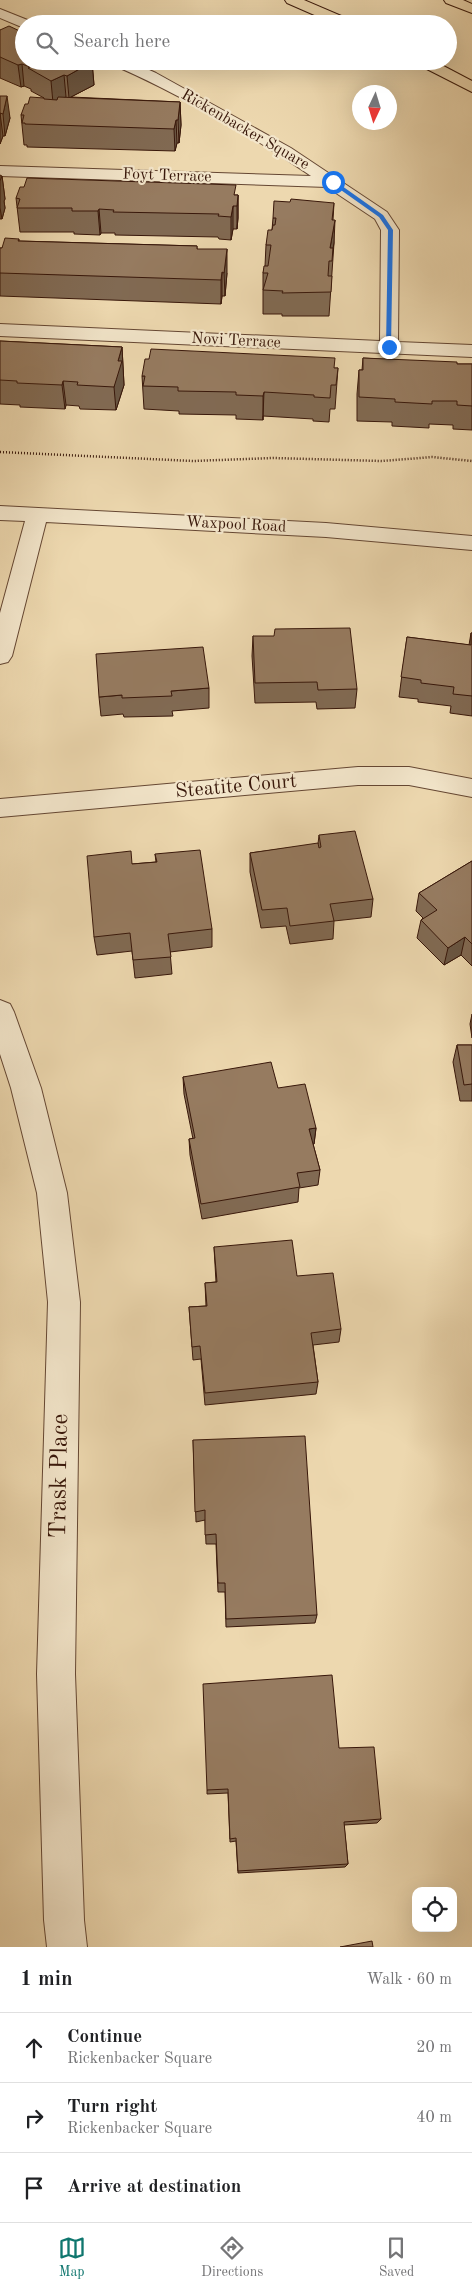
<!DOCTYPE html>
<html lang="en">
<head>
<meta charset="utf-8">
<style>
  :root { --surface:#fff; --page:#f6f6f6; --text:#202124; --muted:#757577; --line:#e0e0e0; --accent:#0f766e }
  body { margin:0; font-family:"Old Standard TT",serif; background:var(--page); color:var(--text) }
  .controls { position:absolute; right:15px; bottom:15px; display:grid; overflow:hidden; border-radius:10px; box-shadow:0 5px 20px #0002 }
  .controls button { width:45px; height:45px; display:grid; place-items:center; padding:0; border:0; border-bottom:1px solid var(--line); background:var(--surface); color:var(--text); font:25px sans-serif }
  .compass { position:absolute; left:352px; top:85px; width:45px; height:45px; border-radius:50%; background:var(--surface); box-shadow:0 5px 20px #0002; rotate:184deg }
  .stop { position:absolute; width:15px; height:15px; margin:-11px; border:4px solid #1a73e8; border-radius:50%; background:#fff }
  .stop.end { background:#1a73e8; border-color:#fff; box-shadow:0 1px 5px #0008 }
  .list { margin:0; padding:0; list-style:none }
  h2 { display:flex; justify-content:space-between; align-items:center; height:65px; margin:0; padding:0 20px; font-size:21px }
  h2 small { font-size:16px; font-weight:400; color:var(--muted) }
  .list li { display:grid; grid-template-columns:32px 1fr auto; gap:15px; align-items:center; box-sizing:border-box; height:70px; padding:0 20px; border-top:1px solid var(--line) }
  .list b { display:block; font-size:19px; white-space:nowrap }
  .list p { margin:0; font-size:16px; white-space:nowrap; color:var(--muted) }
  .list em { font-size:16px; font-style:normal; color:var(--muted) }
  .icon { flex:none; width:28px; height:28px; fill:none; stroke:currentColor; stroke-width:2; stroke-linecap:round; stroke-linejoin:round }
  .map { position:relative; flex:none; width:472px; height:1947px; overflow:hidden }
  .search { position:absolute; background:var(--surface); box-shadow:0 5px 20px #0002; left:15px; right:15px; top:15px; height:55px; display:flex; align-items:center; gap:12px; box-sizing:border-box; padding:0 18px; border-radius:28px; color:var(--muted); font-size:19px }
  .sheet { height:275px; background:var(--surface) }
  nav { display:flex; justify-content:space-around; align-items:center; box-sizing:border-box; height:70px; border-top:1px solid var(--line); background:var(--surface); font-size:14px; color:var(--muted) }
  nav a { display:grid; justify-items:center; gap:2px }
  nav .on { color:var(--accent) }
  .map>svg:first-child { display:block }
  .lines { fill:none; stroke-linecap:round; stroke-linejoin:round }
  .minor-casing { stroke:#654733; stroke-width:2 }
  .highway-casing { stroke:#38170a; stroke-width:2 }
  .path { stroke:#38170a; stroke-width:2.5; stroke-dasharray:1 2; stroke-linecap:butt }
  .minor { fill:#f3e6cb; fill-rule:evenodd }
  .highway { fill:#edd8af; fill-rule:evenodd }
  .wall { fill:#816a53; stroke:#38170a }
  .shaded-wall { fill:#695643; stroke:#38170a }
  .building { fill:#967b60; stroke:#38170a }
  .route { fill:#1a73e8 }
  .labels { text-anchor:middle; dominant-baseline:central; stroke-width:4.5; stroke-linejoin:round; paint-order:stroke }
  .far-street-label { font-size:16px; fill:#38170a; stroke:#f3e6cb }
  .street-label { font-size:20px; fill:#38170a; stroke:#f3e6cb }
  .near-street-label { font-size:24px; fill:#38170a; stroke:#f3e6cb }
</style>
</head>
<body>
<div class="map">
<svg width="472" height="1947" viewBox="0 0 472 1947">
  <rect width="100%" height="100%" fill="#edd8af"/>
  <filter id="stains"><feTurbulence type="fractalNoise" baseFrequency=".004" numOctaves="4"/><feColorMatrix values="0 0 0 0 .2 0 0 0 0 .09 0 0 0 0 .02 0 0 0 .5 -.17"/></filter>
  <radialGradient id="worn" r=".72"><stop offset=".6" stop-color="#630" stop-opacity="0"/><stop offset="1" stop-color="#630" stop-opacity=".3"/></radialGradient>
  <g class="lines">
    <g class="minor-casing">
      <g id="minor">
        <path d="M0 9 30 21 32 24H24V28L0 18Z"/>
        <path d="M109 61H129L156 73 291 148 387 212 399 230 398 342 472 345V357L0 336V324L380 341 381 230 375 219 327 187 0 176V166L311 176C251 135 178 93 111 64Z"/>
        <path d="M0 506 326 523 472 536V550L326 537 46 522 12 656 8 662 0 664V613L25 521 0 520Z"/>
        <path d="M358 767H409L472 779V797L409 785H358L0 817V799Z"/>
        <path d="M0 1000 10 1004 14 1012 41 1088 67 1193 80 1302 75 1674 84 1920 87 1947H47L44 1920 37 1674 48 1302 37 1193 11 1088 0 1054Z"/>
      </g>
    </g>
    <g class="highway-casing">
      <g id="highway">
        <path d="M285 0H304L353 21 355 24H335L287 3Z"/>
        <path d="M444 0H463L472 4V13L446 3Z"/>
        <path d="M415 61H434L472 81V92L417 64Z"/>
      </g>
    </g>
    <path class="path" d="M0 452 193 461 273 458 382 461 432 457 472 461"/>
    <use href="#minor" class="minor"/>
    <use href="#highway" class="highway"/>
  </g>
  <g class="wall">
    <path d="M0 30 92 62 94 85 71 97 180 102 181 125 179 143H177L175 151 27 147V145H24L21 115 28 104 44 98 31 91V89L24 86 21 87 0 78Z"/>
    <path d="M0 96 10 118 5 136H3L0 144Z"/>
    <path d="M0 175 2 176 5 199 4 201 5 208 2 219H0Z"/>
    <path d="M238 195V218L237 229H233L231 240 219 239 218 237 115 235V233H101L100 235 74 234V232H20L16 198Z"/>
    <path d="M334 203 333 220 334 243 329 316H282V314H263V273L265 266 266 245 272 230 273 218Z"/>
    <path d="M19 239V241L197 246V249L227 273 225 296H222L221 304 0 296V248H2Z"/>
    <path d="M0 341 122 347 124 385 116 410 80 409 79 406 66 405 65 409 20 407V405L0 404Z"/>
    <path d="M363 358 457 364H472V430L453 429V425L429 424V428L392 426V422L357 421V394L359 370H362Z"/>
    <path d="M338 368 335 409H330L329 422 313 421V419L263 416V420L236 419V415L179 414V411L144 409 142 376Z"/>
    <path d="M471 633H472V716L450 713 451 706 418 702V699L399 697 407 637 469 645Z"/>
    <path d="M253 636 357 689 355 708 317 709 316 702 255 703 252 656Z"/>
    <path d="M209 688V708L172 711 173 716 124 717 123 714 101 716 99 697Z"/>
    <path d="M319 835 373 899 371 917 334 921 333 939 290 944 286 926 261 928 250 872V853L318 844Z"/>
    <path d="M155 854 212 929V947L170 952 172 974 135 978 132 951 97 955 94 937 132 864 156 862Z"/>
    <path d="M472 861V966L461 955 444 965 417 938 421 920 423 918 416 911 419 893Z"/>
    <path d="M472 1014V1038L470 1024Z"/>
    <path d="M457 1045H472V1101H460L453 1062Z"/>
    <path d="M183 1077 278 1088 316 1128 314 1144H313L320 1170 318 1185 299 1188 298 1202 202 1219 190 1155 189 1139H193L184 1094Z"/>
    <path d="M214 1247 297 1276 341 1329 339 1342 313 1345 318 1382 316 1394 205 1405 201 1359 193 1360 189 1307 206 1306 205 1283 216 1282Z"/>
    <path d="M193 1440 317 1615 315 1623 226 1627 225 1592H218L216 1544H206L205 1520 196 1522Z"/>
    <path d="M339 1748 381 1819 377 1823 344 1825 348 1864 345 1867 238 1873 236 1841 230 1842 228 1793 207 1794V1790Z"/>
  </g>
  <g class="shaded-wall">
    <path d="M92 62 94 85 69 98 67 76Z"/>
    <path d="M22 64 24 86 21 87 18 65Z"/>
    <path d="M64 75 66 97 53 103 51 81Z"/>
    <path d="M7 96 10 118 5 136 3 114Z"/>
    <path d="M180 102 181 125 179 143 178 120Z"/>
    <path d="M0 113 3 136 0 144Z"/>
    <path d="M176 120 177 143 175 151 174 129Z"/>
    <path d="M2 176 5 199 4 201 5 208 2 219 0 208V181Z"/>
    <path d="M238 195V218L237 229V206Z"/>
    <path d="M233 206V229L231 240V217Z"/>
    <path d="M99 209 101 233 100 235 98 211Z"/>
    <path d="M335 220 334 243 331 261 330 248Z"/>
    <path d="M227 249V273L225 296 224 273Z"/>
    <path d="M222 272V296L221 304V280Z"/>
    <path d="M122 347 124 385 116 410 114 387 118 361Z"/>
    <path d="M63 381 66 405 65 409 62 385Z"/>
    <path d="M264 392 263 416V420V396Z"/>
    <path d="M465 937 461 955 444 965 448 948Z"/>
    <path d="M316 1128 314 1144 308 1145 309 1129Z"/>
  </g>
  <g class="building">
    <path d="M9 26 24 33V61H89L92 62 67 76 64 75 51 81 28 68 30 67 22 64 18 65 0 57V30Z"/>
    <path d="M0 96H7L3 114 0 113V114Z"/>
    <path d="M30 97 44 98V99L57 100 58 97 180 102 178 120H176L174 129 25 124V123H22L24 115H21L25 104H28Z"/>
    <path d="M27 178 236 185 234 195H238L237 206H233L231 217 218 216 219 214 113 212 114 210 99 209 98 211H72V208H17L20 199 16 198 20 187H24Z"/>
    <path d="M291 199 334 203 332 220H335L330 248H333L332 261H329L328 276H332L331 292 282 293 283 291 263 290 268 273H263L264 266H268L271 245H266L268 230H272L273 225H275L276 218H273L274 201 290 202Z"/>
    <path d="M5 238 19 239 18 241 197 246V249H227L224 273 222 272 221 280 0 273V248H2Z"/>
    <path d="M0 341 122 347 118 361H122L114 387 77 385 78 382 63 381 62 385 17 383V381L0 380Z"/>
    <path d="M151 349 335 358 334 368H338L336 385H331L330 398 314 397V395L264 392 263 396 236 395V392L178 391V387L143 386 145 376H142L145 359H149Z"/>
    <path d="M363 358 457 362V364H472V406L457 405V401H432V404L395 402V399L359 397V370H363Z"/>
    <path d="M350 628 357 689 318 690 317 682 255 683 253 636H274L275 629Z"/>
    <path d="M471 633H472V696L453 694 454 687 421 683V680L401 677 407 637 471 645Z"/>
    <path d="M203 647 209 688 171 691 172 696 122 698V695L99 697 96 654Z"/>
    <path d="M355 831 373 899 330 904 334 921 290 926 287 908 262 910 250 853 318 843 319 848 321 847 319 835Z"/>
    <path d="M200 850 212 929 168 934 171 957 133 960 130 933 94 937 87 856 131 851 132 864 157 862 155 854Z"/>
    <path d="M472 861V944L465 937 448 948 421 920 437 910 419 893Z"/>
    <path d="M457 1045H472V1084L464 1085Z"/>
    <path d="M271 1062 278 1088 305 1084 316 1128 309 1129 320 1170 297 1173 300 1187 201 1204 189 1139 195 1138 183 1077Z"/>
    <path d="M292 1240 297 1276 333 1273 341 1329 311 1333 318 1382 205 1393 200 1346 192 1347 189 1307 207 1306 205 1283 217 1282 214 1247Z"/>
    <path d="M305 1436 317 1615 226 1619 225 1583H218L216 1534 205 1535V1510L195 1512 193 1440Z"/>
    <path d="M332 1675 339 1748 374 1747 381 1819 344 1822 348 1864 238 1871 236 1838 230 1839 228 1789 207 1790 203 1684Z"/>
    <path d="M372 1941 373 1947H340Z"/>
  </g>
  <path class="route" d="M331 181H335L383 215 393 230 391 348 386 347 388 230 379 217 331 183Z"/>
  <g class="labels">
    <g class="far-street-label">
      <text transform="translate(245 130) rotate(30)">Rickenbacker Square</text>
      <text transform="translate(167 176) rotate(2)">Foyt Terrace</text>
      <text transform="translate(236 341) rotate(3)">Novi Terrace</text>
      <text transform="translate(236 525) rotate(3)">Waxpool Road</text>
    </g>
    <g class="street-label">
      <text transform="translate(236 787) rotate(-5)">Steatite Court</text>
    </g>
    <g class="near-street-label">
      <text transform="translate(60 1476) rotate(-89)">Trask Place</text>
    </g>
  </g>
  <rect width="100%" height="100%" filter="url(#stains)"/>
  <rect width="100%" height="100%" fill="url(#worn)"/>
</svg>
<div class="controls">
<button><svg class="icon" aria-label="locate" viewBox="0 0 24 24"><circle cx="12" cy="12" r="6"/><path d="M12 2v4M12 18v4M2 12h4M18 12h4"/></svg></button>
</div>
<svg class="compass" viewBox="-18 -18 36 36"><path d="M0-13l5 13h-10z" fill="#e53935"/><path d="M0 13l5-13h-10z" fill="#757577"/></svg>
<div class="stop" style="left:333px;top:182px"></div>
<div class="stop end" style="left:389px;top:347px"></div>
<div class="search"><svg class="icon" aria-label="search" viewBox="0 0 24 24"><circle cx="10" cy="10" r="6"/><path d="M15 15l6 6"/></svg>Search here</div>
</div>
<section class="sheet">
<h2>1 min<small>Walk · 60 m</small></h2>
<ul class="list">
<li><svg class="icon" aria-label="ahead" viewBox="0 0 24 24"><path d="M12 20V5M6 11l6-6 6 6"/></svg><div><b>Continue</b><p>Rickenbacker Square</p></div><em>20 m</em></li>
<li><svg class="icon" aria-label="right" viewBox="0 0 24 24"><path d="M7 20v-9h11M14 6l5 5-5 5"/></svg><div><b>Turn right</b><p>Rickenbacker Square</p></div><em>40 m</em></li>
<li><svg class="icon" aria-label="arrive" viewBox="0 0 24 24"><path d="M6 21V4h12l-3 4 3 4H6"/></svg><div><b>Arrive at destination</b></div></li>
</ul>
</section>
<nav>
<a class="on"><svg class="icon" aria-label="map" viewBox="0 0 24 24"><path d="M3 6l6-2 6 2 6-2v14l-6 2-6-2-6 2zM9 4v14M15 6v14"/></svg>Map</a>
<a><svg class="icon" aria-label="directions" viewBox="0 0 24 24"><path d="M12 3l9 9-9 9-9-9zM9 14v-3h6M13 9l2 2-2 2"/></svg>Directions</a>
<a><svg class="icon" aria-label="saved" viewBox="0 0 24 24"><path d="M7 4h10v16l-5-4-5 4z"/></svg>Saved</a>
</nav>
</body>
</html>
